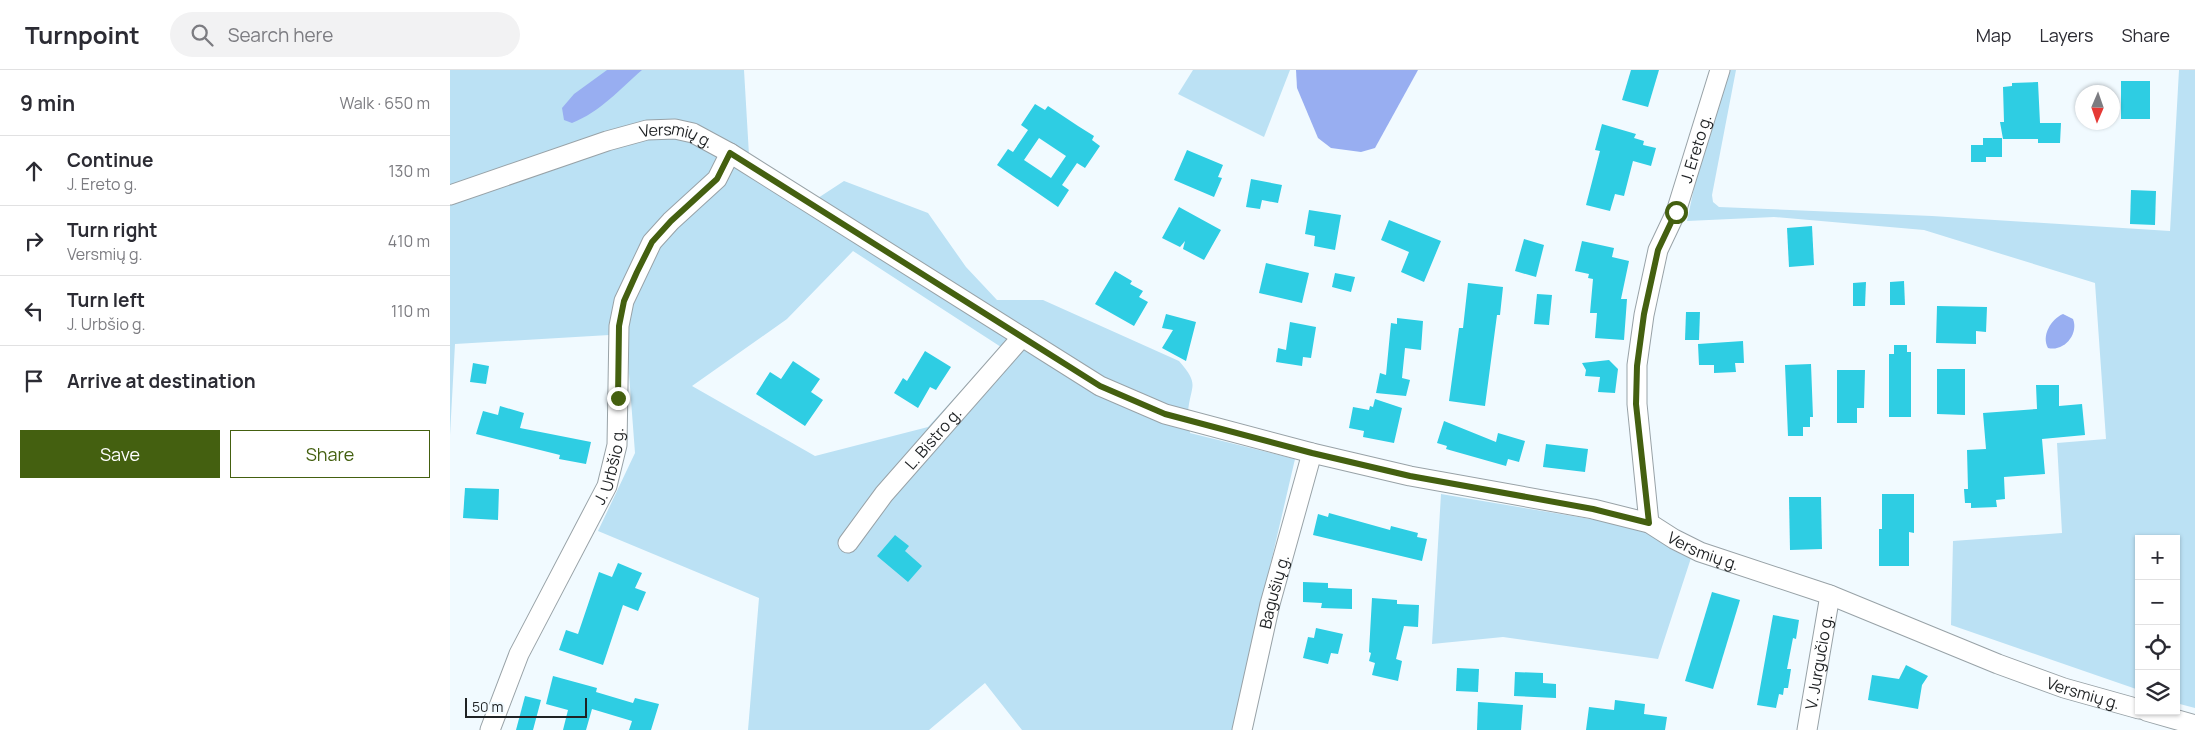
<!DOCTYPE html>
<html lang="en">
<head>
<meta charset="utf-8">
<style>
  :root { --surface:#fff; --page:#f2f2f3; --text:#2b2b33; --muted:#7c7c81; --line:#e1e1e2; --accent:#446010 }
  body { margin:0; font-family:Manrope,sans-serif; background:var(--page); color:var(--text) }
  .controls { position:absolute; right:15px; bottom:15px; display:grid; overflow:hidden; border-radius:0px; box-shadow:0 1px 4px #0004 }
  .controls button { width:45px; height:45px; display:grid; place-items:center; padding:0; border:0; border-bottom:1px solid var(--line); background:var(--surface); color:var(--text); font:25px sans-serif }
  .compass { position:absolute; left:1625px; top:15px; width:45px; height:45px; border-radius:50%; background:var(--surface); box-shadow:0 1px 4px #0004; rotate:182deg }
  .scale { position:absolute; left:15px; bottom:12px; width:122px; box-sizing:border-box; padding-left:5px; border:2px solid #1f2224; border-top:0; font-size:14px; line-height:18px; white-space:nowrap; color:#1f2224; -webkit-text-stroke:4px #f1faff; paint-order:stroke }
  .stop { position:absolute; width:15px; height:15px; margin:-11px; border:4px solid #446010; border-radius:50%; background:#fff }
  .stop.end { background:#446010; border-color:#fff; box-shadow:0 1px 5px #0008 }
  .list { margin:0; padding:0; list-style:none }
  h2 { display:flex; justify-content:space-between; align-items:center; height:65px; margin:0; padding:0 20px; font-size:21px }
  h2 small { font-size:16px; font-weight:400; color:var(--muted) }
  .list li { display:grid; grid-template-columns:32px 1fr auto; gap:15px; align-items:center; box-sizing:border-box; height:70px; padding:0 20px; border-top:1px solid var(--line) }
  .list b { display:block; font-size:19px; white-space:nowrap }
  .list p { margin:0; font-size:16px; white-space:nowrap; color:var(--muted) }
  .list em { font-size:16px; font-style:normal; color:var(--muted) }
  .actions { display:flex; gap:10px; padding:15px 20px }
  .actions a { flex:1; padding:11px 0; border:1px solid var(--accent); border-radius:0px; text-align:center; font-size:18px; color:var(--accent) }
  .actions .main { background:var(--accent); color:#fff }
  .icon { flex:none; width:28px; height:28px; fill:none; stroke:currentColor; stroke-width:2; stroke-linecap:round; stroke-linejoin:round }
  .map { position:relative; flex:none; width:1745px; height:660px; overflow:hidden }
  header { display:flex; align-items:center; gap:30px; box-sizing:border-box; height:70px; padding:0 25px; background:var(--surface); border-bottom:1px solid var(--line) }
  header strong { font-size:24px }
  nav { display:flex; gap:28px; margin-inline-start:auto; font-size:18px }
  .search { width:350px; height:45px; background:var(--page); display:flex; align-items:center; gap:12px; box-sizing:border-box; padding:0 18px; border-radius:28px; color:var(--muted); font-size:19px }
  main { display:flex }
  aside { flex:1; background:var(--surface) }
  .map>svg:first-child { display:block }
  .green { fill:#bbe1f4; fill-rule:evenodd }
  .water { fill:#98aef1 }
  .building { fill:#2ecde3; fill-rule:evenodd }
  .lines { fill:none; stroke-linecap:round; stroke-linejoin:round }
  .minor-casing { stroke:#98a2a7; stroke-width:21 }
  .minor { stroke:#fff; stroke-width:19 }
  .route { stroke:#446010; stroke-width:6 }
  .labels { text-anchor:middle; dominant-baseline:central; stroke-width:5; stroke-linejoin:round; paint-order:stroke }
  .street-label { font-size:16px; fill:#1f2224; stroke:#f1faff }
</style>
</head>
<body>
<header>
<strong>Turnpoint</strong>
<div class="search"><svg class="icon" aria-label="search" viewBox="0 0 24 24"><circle cx="10" cy="10" r="6"/><path d="M15 15l6 6"/></svg>Search here</div>
<nav><a>Map</a><a>Layers</a><a>Share</a></nav>
</header>
<main>
<aside>
<h2>9 min<small>Walk · 650 m</small></h2>
<ul class="list">
<li><svg class="icon" aria-label="ahead" viewBox="0 0 24 24"><path d="M12 20V5M6 11l6-6 6 6"/></svg><div><b>Continue</b><p>J. Ereto g.</p></div><em>130 m</em></li>
<li><svg class="icon" aria-label="right" viewBox="0 0 24 24"><path d="M7 20v-9h11M14 6l5 5-5 5"/></svg><div><b>Turn right</b><p>Versmių g.</p></div><em>410 m</em></li>
<li><svg class="icon" aria-label="left" viewBox="0 0 24 24"><path d="M17 20v-9H6M10 6l-5 5 5 5"/></svg><div><b>Turn left</b><p>J. Urbšio g.</p></div><em>110 m</em></li>
<li><svg class="icon" aria-label="arrive" viewBox="0 0 24 24"><path d="M6 21V4h12l-3 4 3 4H6"/></svg><div><b>Arrive at destination</b></div></li>
</ul>
<div class="actions"><a class="main">Save</a><a>Share</a></div>
</aside>
<div class="map">
<svg width="1745" height="660" viewBox="0 0 1745 660">
  <rect width="100%" height="100%" fill="#f1faff"/>
  <g class="green">
    <path d="M0 0H294L299 85 368 128 394 111 478 143 516 197 547 230H593L729 291C751 316 740 315 738 343 737 349 740 356 740 363L845 389 782 660H572L535 613 479 660H298L309 528 148 461 185 383 176 264 5 274 0 365ZM403 181 551 277 478 357 365 386 242 316 337 249Z"/>
    <path d="M743 0H840L814 67 728 24Z"/>
    <path d="M1269 0H1286L1262 125 1263 132 1269 137 1482 146 1720 161 1729 0H1745V638L1726 633V469H1689V620L1501 555 1503 471 1612 463 1607 373 1656 369 1645 213 1474 160 1324 147 1237 151Z"/>
    <path d="M991 424 1164 453 1193 460 1241 488 1208 589 1053 567 982 574Z"/>
  </g>
  <g class="water">
    <path d="M157 0H192C170 19 150 42 122 53L114 50 112 38 124 24Z"/>
    <path d="M846 0H968L925 78 911 82 881 78 868 68 847 18Z"/>
    <path d="M1613 244 1623 249C1629 264 1614 282 1598 278 1591 266 1601 249 1613 244Z"/>
  </g>
  <g class="building">
    <path d="M1181 0H1209L1198 37 1172 30Z"/>
    <rect x="1671" y="11" width="29" height="38"/>
    <path d="M1588 12 1590 53H1611L1610 73H1588V69H1553L1550 52H1554L1553 17 1562 16V13Z"/>
    <path d="M585 34 595 40 598 36 628 56 644 66 642 70 650 76 635 98 627 93 612 115 619 120 608 137 547 95 558 79 563 82 578 60 571 55ZM589 68 616 86 601 108 574 90Z"/>
    <path d="M1152 54 1186 64 1184 68 1194 71 1193 75 1206 78 1201 96 1183 91 1174 126 1165 124 1160 141 1136 135 1150 81 1145 80Z"/>
    <path d="M1533 68H1552V87H1536V92H1521V75H1533Z"/>
    <path d="M737 80 773 95 768 107 772 108 764 127 724 110Z"/>
    <path d="M801 109 832 115 828 133 812 130 810 139 796 137Z"/>
    <path d="M1681 120 1706 121 1705 155 1680 154Z"/>
    <path d="M729 137 771 160 754 190 733 179 735 171 730 177 712 168Z"/>
    <path d="M859 140 891 145 885 180 864 176 865 166 855 164Z"/>
    <path d="M939 150 991 171 974 212 951 202 959 182 931 170Z"/>
    <path d="M1362 156 1364 195 1339 197 1337 158Z"/>
    <path d="M1074 169 1094 175 1086 207 1065 201Z"/>
    <path d="M1132 171 1164 178 1162 187 1179 191 1171 229H1177L1174 270 1145 268 1147 243H1140L1143 209 1138 208 1139 204 1125 201Z"/>
    <path d="M816 193 859 203 852 233 809 223Z"/>
    <path d="M665 201 682 211 680 214 693 221 689 227 698 232 684 256 645 234Z"/>
    <path d="M885 203 905 207 901 222 882 217Z"/>
    <path d="M1454 211 1455 235H1440V212Z"/>
    <path d="M1416 212 1415 236H1403V213Z"/>
    <path d="M1018 213 1053 217 1050 245H1047L1035 336 999 331 1009 258H1013Z"/>
    <path d="M1087 224 1102 225 1099 255 1084 254Z"/>
    <path d="M1487 236 1537 237 1536 262 1526 261V274L1486 273Z"/>
    <path d="M1236 242H1250L1249 270H1235Z"/>
    <path d="M716 244 746 252 736 291 712 278 723 260 712 258Z"/>
    <path d="M947 248 973 251 971 280 955 278 952 308 960 310 956 326 926 323 930 303 936 305 941 253 947 254Z"/>
    <path d="M840 252 866 257 861 288 853 287 852 296 826 292 828 278 836 280Z"/>
    <path d="M1293 271 1294 293H1285L1286 302 1264 303V295H1249L1248 274Z"/>
    <path d="M1444 275H1457V282H1461V347H1439V284H1444Z"/>
    <path d="M475 281 501 297 486 320 480 317 468 338 444 323 453 308 457 311Z"/>
    <path d="M1159 290 1168 299 1165 323 1148 322 1150 307 1135 306 1136 300 1132 293Z"/>
    <path d="M343 291 370 309 361 322 373 330 355 356 306 324 320 302 331 309Z"/>
    <path d="M23 293 39 296 36 314 20 312Z"/>
    <path d="M1361 294 1363 347H1360V357H1353V366H1338L1335 295Z"/>
    <path d="M1487 299H1515V345L1487 344Z"/>
    <path d="M1387 300H1415L1414 338H1407V353H1387Z"/>
    <path d="M1586 315H1609V336L1632 334 1635 365 1592 369 1595 404 1554 407 1555 429 1546 430 1547 437 1521 438V433H1515L1514 419H1518L1517 380 1536 379 1533 343 1587 339Z"/>
    <path d="M925 329 952 338 944 373 913 367 914 361 899 358 903 337 919 340 920 336 923 337Z"/>
    <path d="M50 336 74 343 70 358 141 372 136 394 109 389 110 385 26 364 33 341 48 345Z"/>
    <path d="M994 351 1046 372 1048 363 1075 371 1069 392 1058 389 1056 396 996 379 997 376 987 373Z"/>
    <path d="M1096 374 1138 379 1135 402 1093 397Z"/>
    <path d="M15 418 49 419 48 450 13 448Z"/>
    <path d="M1432 424H1464V463L1459 462V496H1429V459H1432Z"/>
    <path d="M1339 427H1371L1372 479 1340 480Z"/>
    <path d="M879 443 940 460 941 456 968 463 967 467 977 469 972 491 863 465 868 444 878 447Z"/>
    <path d="M445 465 459 476 455 481 472 496 458 512 427 486Z"/>
    <path d="M168 493 192 503 185 518 196 522 188 541 173 535 153 595 109 580 116 560 128 564 149 502 162 507Z"/>
    <path d="M853 512 878 513V518L902 519V539L871 538 872 533 853 532Z"/>
    <path d="M1262 522 1290 530 1263 619 1235 611Z"/>
    <path d="M922 528 947 530V534L969 535 968 557 954 556 946 589 952 591 948 611 922 605 925 593 919 591 921 583 919 582Z"/>
    <path d="M1323 545 1349 550 1346 569 1343 568 1337 599H1341L1338 618H1334L1333 625 1329 624 1326 638 1307 635Z"/>
    <path d="M866 558 893 564 888 584 881 583 878 594 853 588 858 567 864 568Z"/>
    <path d="M1456 595 1478 606 1472 615 1468 639 1418 630 1422 605 1449 609Z"/>
    <path d="M1007 598 1029 599 1028 622 1006 621Z"/>
    <path d="M1065 602 1093 603V613L1106 614V628L1064 626Z"/>
    <path d="M103 606 147 618 146 622 183 633 185 628 209 634 201 660H179L182 651 142 639 136 660H113L118 640 96 634Z"/>
    <path d="M75 626 91 630 83 660H66Z"/>
    <path d="M1165 630 1195 634 1194 644 1217 647 1215 660H1136L1139 637 1164 640Z"/>
    <path d="M1028 632 1073 635 1071 660H1027Z"/>
  </g>
  <g class="lines">
    <g class="minor-casing">
      <g id="minor">
        <path id="s1" d="M0 125 157 71 197 60 225 59 243 63 280 83 650 316 715 344 862 383 960 406 1143 439 1199 453 1224 469 1250 482 1380 525 1548 594 1614 618 1689 639"/>
        <path id="s2" d="M1199 453 1187 334V295L1194 245 1208 180 1226 142 1270 0"/>
        <path id="s3" d="M398 473 434 424 572 267"/>
        <path d="M1696 641 1745 655"/>
        <path id="s4" d="M40 660 69 584 157 416 167 375 169 256 174 231 202 172 221 151 267 109 280 83"/>
        <path id="s5" d="M792 660 820 534 862 383"/>
        <path id="s6" d="M1357 660 1380 525"/>
      </g>
    </g>
    <use href="#minor" class="minor"/>
  </g>
  <g class="lines">
    <path class="route" d="M168 328 169 256 174 231 187 202 202 172 221 151 267 109 280 83 650 316 715 344 862 383 960 406 1143 439 1199 453 1186 334 1187 296 1194 244 1208 180 1226 142"/>
  </g>
  <g class="labels">
    <g class="street-label">
      <text stroke="none"><textPath href="#s1" startOffset="238">Versmių g.</textPath></text>
      <text stroke="none"><textPath href="#s2" startOffset="384">J. Ereto g.</textPath></text>
      <text stroke="none"><textPath href="#s3" startOffset="135">L. Bistro g.</textPath></text>
      <text stroke="none"><textPath href="#s4" startOffset="291">J. Urbšio g.</textPath></text>
      <text stroke="none"><textPath href="#s1" startOffset="1362">Versmių g.</textPath></text>
      <text stroke="none"><textPath href="#s5" startOffset="142">Bagušių g.</textPath></text>
      <text stroke="none"><textPath href="#s6" startOffset="69">V. Jurgučio g.</textPath></text>
      <text stroke="none"><textPath href="#s1" startOffset="1768">Versmių g.</textPath></text>
    </g>
  </g>
</svg>
<div class="controls">
<button>+</button>
<button>−</button>
<button><svg class="icon" aria-label="locate" viewBox="0 0 24 24"><circle cx="12" cy="12" r="6"/><path d="M12 2v4M12 18v4M2 12h4M18 12h4"/></svg></button>
<button><svg class="icon" aria-label="layers" viewBox="0 0 24 24"><path d="M12 4l9 5-9 5-9-5zM3 14l9 5 9-5"/></svg></button>
</div>
<svg class="compass" viewBox="-18 -18 36 36"><path d="M0-13l5 13h-10z" fill="#e53935"/><path d="M0 13l5-13h-10z" fill="#7c7c81"/></svg>
<div class="scale">50 m</div>
<div class="stop" style="left:1226px;top:142px"></div>
<div class="stop end" style="left:168px;top:328px"></div>
</div>
</main>
</body>
</html>
